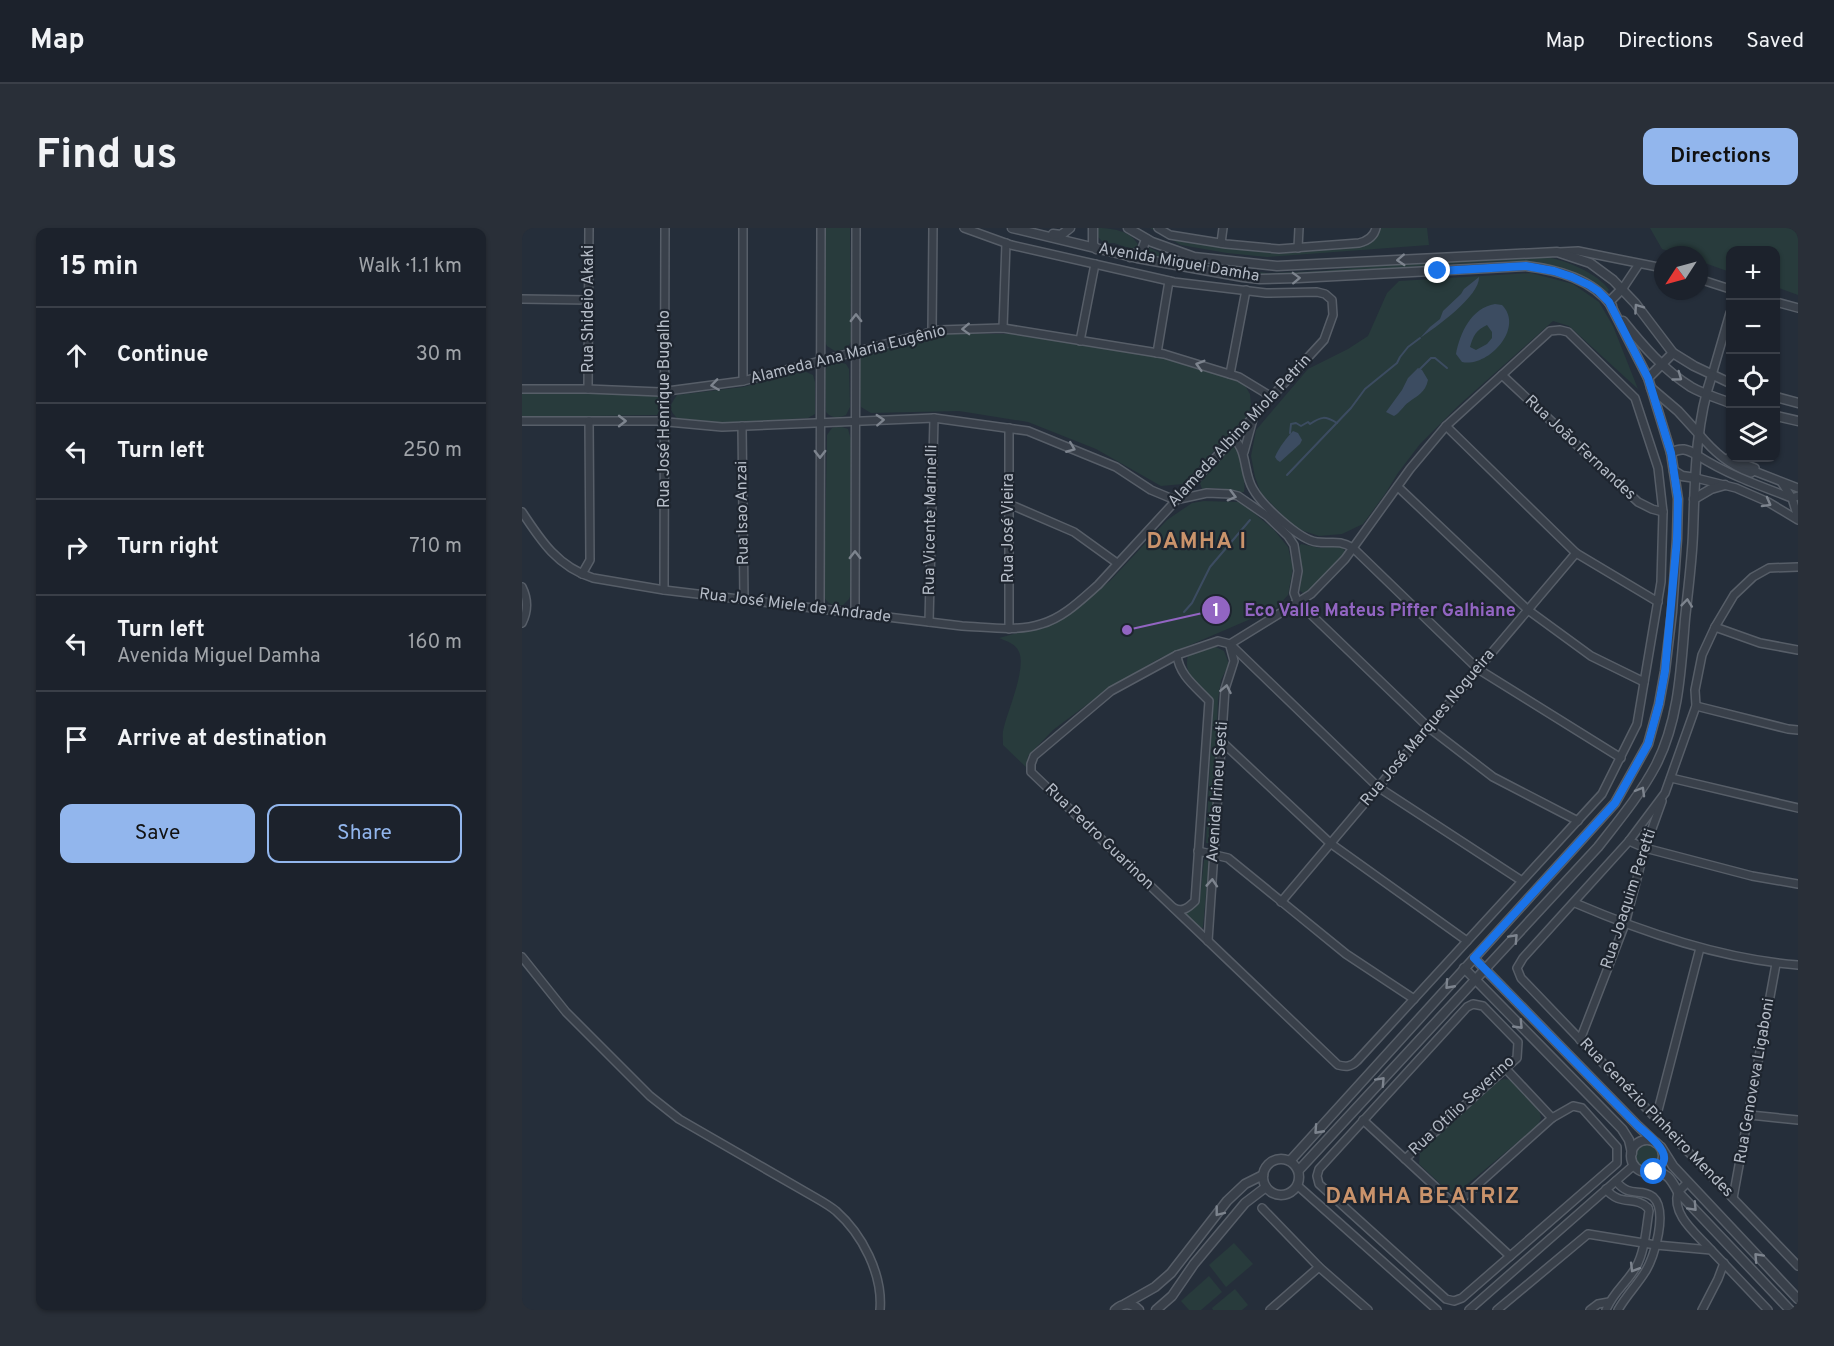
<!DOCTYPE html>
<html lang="en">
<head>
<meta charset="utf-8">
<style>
  :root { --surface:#1c222c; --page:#292f38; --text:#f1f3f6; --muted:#a0a4a9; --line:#3a3f48; --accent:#92b6ed }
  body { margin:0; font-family:Overpass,sans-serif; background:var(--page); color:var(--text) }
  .controls { position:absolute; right:18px; top:18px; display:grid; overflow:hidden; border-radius:12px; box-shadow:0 2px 4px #0004 }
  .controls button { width:54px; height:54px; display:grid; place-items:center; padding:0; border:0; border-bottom:2px solid var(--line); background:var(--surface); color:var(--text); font:30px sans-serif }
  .compass { position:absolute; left:1132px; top:18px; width:54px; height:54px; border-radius:50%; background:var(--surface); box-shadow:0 2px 4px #0004; rotate:234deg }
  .stop { position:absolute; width:18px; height:18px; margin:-14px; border:4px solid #1a73e8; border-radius:50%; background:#fff }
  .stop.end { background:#1a73e8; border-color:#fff; box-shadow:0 2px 6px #0008 }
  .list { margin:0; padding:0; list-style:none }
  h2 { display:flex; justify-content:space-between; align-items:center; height:78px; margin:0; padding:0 24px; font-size:26px }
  h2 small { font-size:20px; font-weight:400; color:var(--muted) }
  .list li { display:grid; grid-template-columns:39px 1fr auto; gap:18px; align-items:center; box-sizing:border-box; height:96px; padding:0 24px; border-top:2px solid var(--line) }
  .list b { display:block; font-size:22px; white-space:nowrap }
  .list p { margin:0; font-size:20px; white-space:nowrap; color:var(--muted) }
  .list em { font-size:20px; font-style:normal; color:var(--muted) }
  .actions { display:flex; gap:12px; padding:18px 24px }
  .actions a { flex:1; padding:14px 0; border:2px solid var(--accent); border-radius:12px; text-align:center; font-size:21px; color:var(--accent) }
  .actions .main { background:var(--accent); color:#111 }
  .icon { flex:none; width:33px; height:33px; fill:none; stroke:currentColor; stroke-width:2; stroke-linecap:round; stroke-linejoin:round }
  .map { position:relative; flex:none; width:1276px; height:1082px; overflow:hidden; border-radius:12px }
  header { display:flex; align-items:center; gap:36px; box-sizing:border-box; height:84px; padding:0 30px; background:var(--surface); border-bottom:2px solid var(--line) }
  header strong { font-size:28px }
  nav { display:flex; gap:33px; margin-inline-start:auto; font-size:21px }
  .intro { display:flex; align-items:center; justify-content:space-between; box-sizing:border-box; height:144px; padding:0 36px }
  h1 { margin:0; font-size:42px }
  .button { padding:15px 27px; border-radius:12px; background:var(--accent); color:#111; font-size:21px; font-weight:700 }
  main { display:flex; gap:36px; padding:0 36px }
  aside { flex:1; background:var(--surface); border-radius:12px; box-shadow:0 2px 4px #0004 }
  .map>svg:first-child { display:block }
  .green { fill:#283b3c }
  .water { fill:#3c4c61; fill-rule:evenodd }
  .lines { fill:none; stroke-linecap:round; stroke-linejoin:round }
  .stream { stroke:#3c4c61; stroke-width:2 }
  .minor-casing { stroke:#575e68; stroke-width:10 }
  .tertiary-casing { stroke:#575e68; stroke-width:11 }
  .minor { stroke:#39404a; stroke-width:7 }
  .tertiary { stroke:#39404a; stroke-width:8 }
  .oneway { stroke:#7d848e }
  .route { stroke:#1a73e8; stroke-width:8 }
  .labels { text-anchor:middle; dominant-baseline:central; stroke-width:4.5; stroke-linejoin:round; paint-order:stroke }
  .street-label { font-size:16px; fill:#b4bbc6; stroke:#1e252f }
  .district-label { font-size:22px; font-weight:bold; letter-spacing:1.5px; fill:#ca936b; stroke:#1e252f }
  .leader { fill:none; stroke:#9265c2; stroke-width:2 }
  .callout-dot { fill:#9265c2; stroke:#1e252f; stroke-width:2 }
  .mark-label { font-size:18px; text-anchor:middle; font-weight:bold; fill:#fff }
  .callout-label { font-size:18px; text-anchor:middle; font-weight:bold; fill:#9265c2; stroke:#1e252f; stroke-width:4.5; stroke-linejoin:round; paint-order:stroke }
</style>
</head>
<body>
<header>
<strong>Map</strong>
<nav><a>Map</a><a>Directions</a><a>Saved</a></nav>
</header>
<div class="intro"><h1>Find us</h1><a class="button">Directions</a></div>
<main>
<aside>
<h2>15 min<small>Walk · 1.1 km</small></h2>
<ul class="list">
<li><svg class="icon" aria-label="ahead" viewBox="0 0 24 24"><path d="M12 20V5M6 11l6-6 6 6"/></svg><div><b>Continue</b></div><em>30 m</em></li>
<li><svg class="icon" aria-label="left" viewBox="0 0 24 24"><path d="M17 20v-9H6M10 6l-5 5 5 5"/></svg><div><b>Turn left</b></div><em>250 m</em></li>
<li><svg class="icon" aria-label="right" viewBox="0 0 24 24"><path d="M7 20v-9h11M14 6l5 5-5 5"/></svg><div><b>Turn right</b></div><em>710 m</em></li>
<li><svg class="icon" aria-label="left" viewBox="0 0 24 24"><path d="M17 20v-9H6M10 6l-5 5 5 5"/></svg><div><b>Turn left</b><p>Avenida Miguel Damha</p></div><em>160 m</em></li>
<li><svg class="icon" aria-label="arrive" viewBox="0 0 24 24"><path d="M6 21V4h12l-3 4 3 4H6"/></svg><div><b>Arrive at destination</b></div></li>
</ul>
<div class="actions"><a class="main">Save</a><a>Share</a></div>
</aside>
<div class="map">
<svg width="1276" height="1082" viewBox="0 0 1276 1082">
  <rect width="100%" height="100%" fill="#252e3a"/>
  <g class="green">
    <path d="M302 0H328L329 114 324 121 313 123 305 118 302 112Z"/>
    <path d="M574 0C588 0 609 2 616 17L610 21 592 15H582L575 8Z"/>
    <path d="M628 0H632L638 4 724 21 843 16 854 9 858 0H905L907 17 745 29 705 25 659 17Z"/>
    <path d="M1128 0H1276V67L1254 59V22H1208V44L1177 33V27H1159L1140 21Z"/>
    <path d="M626 19 650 31 675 36 745 45 799 43 902 33 1024 29C1043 32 1076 45 1087 62L1083 66 1051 45 1043 42 1003 34 986 33 929 36 746 49 618 28Z"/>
    <path d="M1009 45 1051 56 1077 74 1091 98 1116 161 1047 98 1031 93 936 178 898 216 876 245 863 266 841 296 820 306 797 308 773 300 739 265 733 249 729 228 734 202 786 141 826 121 846 108 865 65 877 53Z"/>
    <path d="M421 106H493L641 130 707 149 722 156 728 166 729 177 726 187 661 256 639 258 574 221 506 194 437 183 349 185 339 179 336 135 343 125Z"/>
    <path d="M312 134H317L324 136 327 141 328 179 324 187C316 190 310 191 304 184L303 145 305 138Z"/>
    <path d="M282 143 291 147 293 154V186L286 190 199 195 155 190C146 181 148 177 155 167L221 159Z"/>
    <path d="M0 163 128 167 139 169 140 180 135 187 0 189Z"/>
    <path d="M317 198 326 201 329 212V366L327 371 321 377C312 378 307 377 302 369L305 207 310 200Z"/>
    <path d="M713 218 717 221C716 235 725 253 722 264L717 265C705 260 693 259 680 261L678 255 709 219Z"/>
    <path d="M682 273 716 274 726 280 752 302 766 319 771 340 766 367 754 380 638 430 587 460 531 502 506 528 505 540 481 517C481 511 480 505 482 499 486 482 506 437 496 422 492 415 484 413 477 410L536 394 588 353 645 292 670 275Z"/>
    <path d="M779 316 798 320 818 318 821 320 823 324 821 329 785 366 781 365 777 362 780 347 777 319Z"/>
    <path d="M692 418 702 423 707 436 699 452 696 472 690 615H684L691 473C681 454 660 452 666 427Z"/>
    <path d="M685 630 687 634 681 699 679 702 662 685 675 677 678 670 682 632Z"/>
    <path d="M982 851 989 852 1017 882 1019 890 1016 897 935 965 927 964 897 936 898 923 977 853Z"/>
    <circle cx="1125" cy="928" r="11"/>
    <path d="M712 1015 731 1036 704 1059 687 1037Z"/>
    <path d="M687 1048 700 1064 679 1082H667L659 1073Z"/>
    <path d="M713 1061 726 1077 720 1082H691L690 1080Z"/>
  </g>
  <g class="water">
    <path d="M957 49C958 68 913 100 898 110L908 99 918 91 921 83 939 66 942 61Z"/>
    <path d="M973 76 980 77C1003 100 966 140 940 134L934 126C938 105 949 80 973 76ZM965 97 970 104V110L965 116 954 122 948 119C951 108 954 102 965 97Z"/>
    <path d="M896 140 900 142 906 152C903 165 896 167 887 174 881 178 879 184 872 188L864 184 880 162 886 150Z"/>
    <path d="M771 203 776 205 780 212 778 216 758 234 755 232 753 229C756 221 765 209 771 203Z"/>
  </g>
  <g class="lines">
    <g class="stream">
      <path d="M898 141 909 130H913L925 140"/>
      <path d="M768 205 769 196 774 195 779 198 786 194 788 196C800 188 803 188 815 195"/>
      <path d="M765 247 829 180 843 161 875 135 878 129 886 119 898 110"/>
      <path d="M662 384 670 375 688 339 728 292"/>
    </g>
    <g class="minor-casing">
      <g id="minor">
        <path d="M221 0V153"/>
        <path d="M636 0 648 7 704 16 757 21 837 15C845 13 852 9 854 0"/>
        <path d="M699 15 701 0"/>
        <path d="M776 20 777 0"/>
        <path d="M1037 24 1056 23 1141 40"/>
        <path d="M1177 51 1208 61"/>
        <path d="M1101 60 1117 36"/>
        <path d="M0 71 67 72"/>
        <path d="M1254 74 1276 80"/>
        <path d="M481 100 484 15"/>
        <path d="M410 104 411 0"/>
        <path d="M558 113 573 36"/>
        <path d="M635 125 647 53"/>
        <path d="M708 146 724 62"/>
        <path d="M980 147 1116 274 1130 281 1141 284"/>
        <path d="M1190 147 1208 85"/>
        <path d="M0 161H66L138 164 221 153 417 102 481 100 642 126 717 149 750 169"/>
        <path d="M66 161 67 0"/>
        <path d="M0 193H135L200 199 412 190 506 203 594 239 629 262 653 272 685 265 708 266 716 268 745 288 766 308 772 317 776 343 772 365 775 373 906 499 971 549 1056 593"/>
        <path d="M220 198 222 371"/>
        <path d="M924 198 1054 325 1136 374"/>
        <path d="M487 200V401"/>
        <path d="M1177 206C1192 224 1207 237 1229 245L1232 243 1276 260"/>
        <path d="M711 210C726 223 721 245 731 261 740 277 777 312 795 314 810 316 816 311 831 320L956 441 1099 530"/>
        <path d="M722 224 731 191"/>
        <path d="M1175 227C1204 246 1238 258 1270 270L1276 268"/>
        <path d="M1206 230 1233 240 1232 243"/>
        <path d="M1174 250 1214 260 1246 274 1276 292"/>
        <path d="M1260 255 1270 270 1276 290"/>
        <path d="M876 259 1006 382 1069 428 1122 454"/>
        <path d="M487 276 552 304 595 335"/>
        <path d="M0 284C19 313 36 339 71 350L142 362 440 398C466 399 494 404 519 396 541 390 559 372 576 357L802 112 811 87 810 72 803 66 795 64 744 65 652 54 489 17 442 0"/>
        <path d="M1276 339 1247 340 1231 349 1212 367 1193 399 1180 427 1173 462 1174 478 1143 565 1107 613 1001 730 995 740 999 750 1276 1038"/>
        <path d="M60 346 68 332 67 193"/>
        <path d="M0 359C6 371 6 383 0 395"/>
        <path d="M142 362 143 0"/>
        <path d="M298 381 299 0"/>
        <path d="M333 385 334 0"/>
        <path d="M407 394 412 190"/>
        <path d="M1193 399 1238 415 1276 422"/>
        <path d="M708 416 789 366 823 331 888 241 924 198 1028 103 1038 102 1046 104 1113 170 1136 240 1141 284 1139 354 1115 496 1080 566 835 833C829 839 824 839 816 837L509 544V536L512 528 589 463 655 427 696 413 708 416 856 559 1000 653"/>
        <path d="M1174 478 1266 501 1276 502"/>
        <path d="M699 513 808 615 945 713"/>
        <path d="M1149 550 1276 580"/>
        <path d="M1107 613 1123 620 1230 648 1276 656"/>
        <path d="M676 623 706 630 824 726 892 771"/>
        <path d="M759 674 1054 325"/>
        <path d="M1053 675C1123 705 1199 731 1276 737"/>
        <path d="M652 680C660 685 667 679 673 673L687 473C674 459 657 447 655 427"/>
        <path d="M686 713 703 461 712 433 708 418"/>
        <path d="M0 729 44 784 128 868 157 891 294 970C301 974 308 978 314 983 340 1006 361 1046 358 1082"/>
        <path d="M1058 812 1103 696 1123 620 1140 573"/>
        <path d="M984 841 1030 890"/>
        <path d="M1228 887 1276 892"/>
        <path d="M1134 890 1178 720"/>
        <path d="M841 892 988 1028"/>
        <path d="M883 931 995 830 996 814 961 778 951 776 945 779 797 941 795 948 797 956 924 1071 932 1073 940 1070 1095 935V919L1060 880 1051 878 1030 890 933 977"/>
        <path d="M1094 953C1108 971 1118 959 1131 969 1146 982 1133 1029 1123 1044 1115 1057 1104 1068 1096 1082"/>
        <path d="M1166 954 1156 964C1149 987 1175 1006 1189 1022"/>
        <path d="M776 958 915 1082"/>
        <path d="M1084 961C1098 979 1113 967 1126 980"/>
        <path d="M1211 970 1254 736"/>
        <path d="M740 980 797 1039 846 1082"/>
        <path d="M748 1082 797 1039"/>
        <path d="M947 1082 1112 937"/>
        <path d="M975 1082 1066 1006 1134 1017 1189 1022 1246 1082"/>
        <path d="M1068 1082 1076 1076 1087 1074"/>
        <path d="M1084 1082C1091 1064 1105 1055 1114 1039 1123 1023 1124 1001 1127 983L1126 980"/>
        <path d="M1180 1082 1196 1051 1202 1035"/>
      </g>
    </g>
    <g class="tertiary-casing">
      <g id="tertiary">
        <path d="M490 0 615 30 721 49 738 51 776 50 1004 38C1036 42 1070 51 1090 78"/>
        <path d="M571 0V16L574 21"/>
        <path d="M606 0 630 14 672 29 755 38 1035 24 1068 35 1091 52 1113 75 1151 125 1172 138 1208 155"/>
        <path d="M531 6 539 7 548 0"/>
        <path d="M608 29 620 22 624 11"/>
        <path d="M1101 93C1121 118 1142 142 1169 159 1181 166 1196 170 1208 175"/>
        <path d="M1126 150 1151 125"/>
        <path d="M1129 160 1156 183 1177 206"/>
        <path d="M1254 169 1276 175"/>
        <path d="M1254 188 1276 193"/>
        <path d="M1149 225C1159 219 1165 221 1175 227"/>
        <path d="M1152 243 1160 248 1174 250"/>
        <path d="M1172 271 1189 261 1203 257"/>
        <path d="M952 730 1116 898 1134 915"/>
        <path d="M942 740 1100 901 1107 912 1110 925"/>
        <circle cx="1125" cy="928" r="16"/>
        <path d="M1139 919 1151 938 1276 1071"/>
        <circle cx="759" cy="949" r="18"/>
        <path d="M768 933 1093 575 1126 516 1137 476 1143 443 1150 384 1155 311 1156 271 1149 225 1126 150 1087 74 1101 60"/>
        <path d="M777 942 1076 619C1097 592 1118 567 1134 537 1157 492 1159 440 1163 391 1166 362 1170 333 1171 305 1173 253 1173 196 1190 147"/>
        <path d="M1129 944C1145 943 1149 951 1156 964L1268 1082"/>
        <path d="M603 1076 633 1059 649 1045 705 973 723 956 741 947"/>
        <path d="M593 1082C600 1075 609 1074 617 1082"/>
        <path d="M634 1082 650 1068 672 1036 723 975 744 959"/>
      </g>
    </g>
    <use href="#minor" class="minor"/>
    <use href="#tertiary" class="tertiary"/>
  </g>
  <defs><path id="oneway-chevron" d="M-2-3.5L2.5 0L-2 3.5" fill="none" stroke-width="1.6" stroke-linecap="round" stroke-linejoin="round" transform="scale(1.5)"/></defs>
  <g class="oneway">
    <use href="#oneway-chevron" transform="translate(879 32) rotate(177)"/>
    <use href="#oneway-chevron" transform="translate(774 50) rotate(-2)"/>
    <use href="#oneway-chevron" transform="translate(1116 80) rotate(-125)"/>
    <use href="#oneway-chevron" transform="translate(334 90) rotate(-90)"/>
    <use href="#oneway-chevron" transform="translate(444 101) rotate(178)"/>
    <use href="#oneway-chevron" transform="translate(678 137) rotate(-164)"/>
    <use href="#oneway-chevron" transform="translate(1156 149) rotate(36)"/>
    <use href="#oneway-chevron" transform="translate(193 157) rotate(172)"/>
    <use href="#oneway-chevron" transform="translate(358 192) rotate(-3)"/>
    <use href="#oneway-chevron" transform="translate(100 193)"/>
    <use href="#oneway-chevron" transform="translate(549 220) rotate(22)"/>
    <use href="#oneway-chevron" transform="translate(298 226) rotate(90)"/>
    <use href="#oneway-chevron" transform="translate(710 268) rotate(15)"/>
    <use href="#oneway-chevron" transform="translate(1245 275) rotate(29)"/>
    <use href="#oneway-chevron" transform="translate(333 327) rotate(-90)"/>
    <use href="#oneway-chevron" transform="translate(1165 375) rotate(-84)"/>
    <use href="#oneway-chevron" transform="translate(704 461) rotate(-79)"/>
    <use href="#oneway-chevron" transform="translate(1119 563) rotate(-60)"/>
    <use href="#oneway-chevron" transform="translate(690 655) rotate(-86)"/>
    <use href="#oneway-chevron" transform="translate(992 710) rotate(-47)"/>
    <use href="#oneway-chevron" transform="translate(927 757) rotate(132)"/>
    <use href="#oneway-chevron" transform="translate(997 797) rotate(46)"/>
    <use href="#oneway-chevron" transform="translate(859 853) rotate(-47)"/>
    <use href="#oneway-chevron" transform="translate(796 902) rotate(132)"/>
    <use href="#oneway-chevron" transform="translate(1171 979) rotate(47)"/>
    <use href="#oneway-chevron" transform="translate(697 984) rotate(128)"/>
    <use href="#oneway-chevron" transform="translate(1236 1029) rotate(-133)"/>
    <use href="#oneway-chevron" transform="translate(1112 1040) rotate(121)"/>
  </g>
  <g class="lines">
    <path class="route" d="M916 43 1004 38 1032 43 1050 49 1067 57 1076 63 1087 74 1126 150 1149 225 1156 271 1155 311 1143 443 1137 476 1126 516 1093 575 952 730 1116 898C1128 909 1160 931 1129 944H1132"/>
  </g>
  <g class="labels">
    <g class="street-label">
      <text transform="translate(657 35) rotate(10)">Avenida Miguel Damha</text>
      <text transform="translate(67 81) rotate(-90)">Rua Shideio Akaki</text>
      <text transform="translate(326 127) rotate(-14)">Alameda Ana Maria Eugênio</text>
      <text transform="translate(143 181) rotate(-90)">Rua José Henrique Bugalho</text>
      <text transform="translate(718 203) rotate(-47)">Alameda Albina Miola Petrin</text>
      <text transform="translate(1058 220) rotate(43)">Rua João Fernandes</text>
      <text transform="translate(221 285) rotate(-91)">Rua Isao Anzai</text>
      <text transform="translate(409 292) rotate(-89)">Rua Vicente Marinelli</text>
      <text transform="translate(487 300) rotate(-90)">Rua José Vieira</text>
      <text transform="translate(273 378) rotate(7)">Rua José Miele de Andrade</text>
      <text transform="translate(906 500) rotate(-50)">Rua José Marques Nogueira</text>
      <text transform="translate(696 564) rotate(-86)">Avenida Irineu Sesti</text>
      <text transform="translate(577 609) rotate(44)">Rua Pedro Guarinon</text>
      <text transform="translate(1107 671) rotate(-72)">Rua Joaquim Peretti</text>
      <text transform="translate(1233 853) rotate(-80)">Rua Genoveva Ligaboni</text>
      <text transform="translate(940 878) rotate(-43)">Rua Otílio Severino</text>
      <text transform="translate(1134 890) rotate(46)">Rua Genézio Pinheiro Mendes</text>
    </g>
    <g class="district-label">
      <text x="675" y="314">DAMHA I</text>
      <text x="901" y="969">DAMHA BEATRIZ</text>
    </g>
  </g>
  <path class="leader" d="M605 402L694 382"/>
  <g class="callout-dot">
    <circle cx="605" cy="402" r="6"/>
    <circle cx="694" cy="382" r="15"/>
  </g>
  <g class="mark-label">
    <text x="694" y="388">1</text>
  </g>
  <g class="callout-label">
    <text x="858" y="388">Eco Valle Mateus Piffer Galhiane</text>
  </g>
</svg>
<div class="controls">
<button>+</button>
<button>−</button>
<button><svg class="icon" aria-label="locate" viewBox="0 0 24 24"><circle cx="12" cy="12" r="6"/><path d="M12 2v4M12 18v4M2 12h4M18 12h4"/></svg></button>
<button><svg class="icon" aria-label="layers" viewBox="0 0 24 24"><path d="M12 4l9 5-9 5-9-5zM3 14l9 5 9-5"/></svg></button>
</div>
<svg class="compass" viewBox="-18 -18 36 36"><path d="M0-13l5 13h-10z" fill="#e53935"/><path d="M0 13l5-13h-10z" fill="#a0a4a9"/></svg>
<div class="stop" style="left:1132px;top:944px"></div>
<div class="stop end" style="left:916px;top:43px"></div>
</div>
</main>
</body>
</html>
